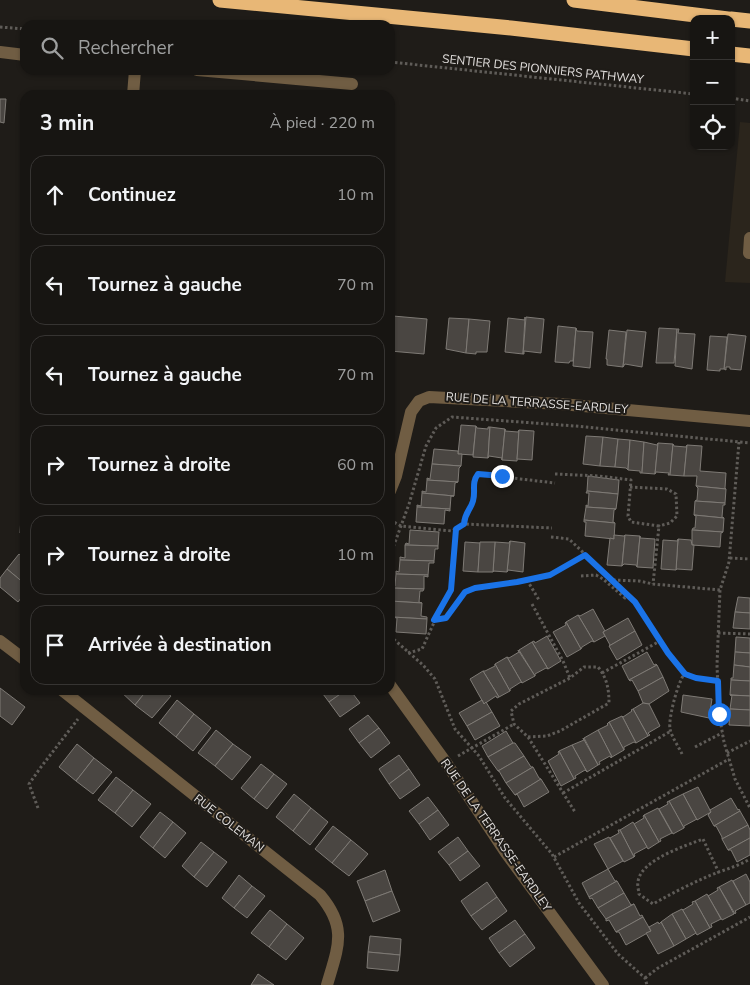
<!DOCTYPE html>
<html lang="fr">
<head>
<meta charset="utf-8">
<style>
  :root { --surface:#171512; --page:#242220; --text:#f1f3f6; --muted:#9e9f9f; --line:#363432 }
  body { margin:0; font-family:"Nunito Sans",sans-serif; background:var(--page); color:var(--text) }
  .controls { position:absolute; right:15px; top:15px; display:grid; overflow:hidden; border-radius:10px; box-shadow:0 1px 4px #0004 }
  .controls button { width:45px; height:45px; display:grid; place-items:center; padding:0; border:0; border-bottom:1px solid var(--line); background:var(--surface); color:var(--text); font:25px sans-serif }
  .stop { position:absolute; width:15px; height:15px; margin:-11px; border:4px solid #1a73e8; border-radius:50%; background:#fff }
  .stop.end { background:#1a73e8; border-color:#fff; box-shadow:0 1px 5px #0008 }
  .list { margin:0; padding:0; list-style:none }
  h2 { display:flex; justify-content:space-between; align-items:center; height:65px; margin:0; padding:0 20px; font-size:21px }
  h2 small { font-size:16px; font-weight:400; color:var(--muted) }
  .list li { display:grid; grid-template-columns:32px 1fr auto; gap:15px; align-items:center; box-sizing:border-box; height:80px; margin:0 10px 10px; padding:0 10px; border:1px solid var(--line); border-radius:15px }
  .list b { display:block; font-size:19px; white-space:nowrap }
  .list em { font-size:16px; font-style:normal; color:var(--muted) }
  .icon { flex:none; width:28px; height:28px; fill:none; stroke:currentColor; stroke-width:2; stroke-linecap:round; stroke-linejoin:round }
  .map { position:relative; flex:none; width:750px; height:985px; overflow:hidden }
  .search { position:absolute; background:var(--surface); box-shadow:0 1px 4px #0004; left:20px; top:20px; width:375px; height:55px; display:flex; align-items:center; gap:12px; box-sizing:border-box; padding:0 18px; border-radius:15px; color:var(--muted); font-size:19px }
  .panel { position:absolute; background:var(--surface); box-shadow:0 1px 4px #0004; left:20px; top:90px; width:375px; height:605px; border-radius:15px }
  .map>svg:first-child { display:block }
  .built { fill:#2b251c }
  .building { fill:#4a4642; stroke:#7e7a75 }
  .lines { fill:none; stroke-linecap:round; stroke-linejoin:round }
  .path { stroke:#5f5c58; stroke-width:3; stroke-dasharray:2.5 2.5; stroke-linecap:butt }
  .minor { stroke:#705d43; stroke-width:12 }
  .highway { stroke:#e8b776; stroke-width:15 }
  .route { stroke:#1a73e8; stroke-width:6 }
  .labels { text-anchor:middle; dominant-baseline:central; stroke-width:4; stroke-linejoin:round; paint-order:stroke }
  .street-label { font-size:12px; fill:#e2dfdd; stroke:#1f1c18 }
</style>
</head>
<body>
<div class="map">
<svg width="750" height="985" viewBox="0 0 750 985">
  <rect width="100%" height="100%" fill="#1f1c18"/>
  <path class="built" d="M740 122 750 123V283L725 282Z"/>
  <g class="building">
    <path d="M0 99H6L4 123 0 122Z"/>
    <path d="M393 316 427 319 424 354 390 351Z"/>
    <path d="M525 317 523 354 505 352 508 318 525 320Z"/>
    <path d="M526 317 544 319 541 353 524 351V354H523Z"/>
    <path d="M449 318 469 319 466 353 446 349Z"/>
    <path d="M469 319 490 321 487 352H476V354L466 353Z"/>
    <path d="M558 326 576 328 573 361H570L569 363 555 362Z"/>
    <path d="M576 328 577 331 593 332 590 368 573 366Z"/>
    <path d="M659 328 677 329 674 363H656Z"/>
    <path d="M677 329H679L678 333 695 334 692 369 675 366Z"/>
    <path d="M609 330 626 332 623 367 607 365V359H606Z"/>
    <path d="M627 330 646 332 642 367 625 364 623 367Z"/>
    <path d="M728 334 746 336 741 370 730 369V367H726V370L724 369Z"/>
    <path d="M710 336 727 337 724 369H720V371L707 370Z"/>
    <path d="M461 425 476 426 473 455 458 454Z"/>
    <path d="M476 426 477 428 488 429V427H490L488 458 473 457Z"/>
    <path d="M490 427 505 429 502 460V458L489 456 488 458Z"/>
    <path d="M505 429V431L518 432 519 430 517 461 502 460Z"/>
    <path d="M519 430 534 431 532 460 517 459Z"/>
    <path d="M586 436 603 437 600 466 583 464Z"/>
    <path d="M603 437 618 439 615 467 600 466Z"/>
    <path d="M618 439 630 440 628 470 626 468 615 467Z"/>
    <path d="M630 440 644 442 642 473H640V471L628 470Z"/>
    <path d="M644 442 657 445 658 443 655 474 642 473Z"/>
    <path d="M658 443 673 444 670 475H668L669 473 656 472 655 474Z"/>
    <path d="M673 444 674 446 686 447 687 445 684 476 670 475Z"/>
    <path d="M687 445 702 446 700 471 726 473 725 488 726 489 696 486 697 476H684Z"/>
    <path d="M434 449 458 451V454H462L461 466 432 464Z"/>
    <path d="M432 464 461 466 459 468 458 482 427 480V478L430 479Z"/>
    <path d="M23 467H25V482H22Z"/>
    <path d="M588 476 619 480 618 494 587 491Z"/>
    <path d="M427 480 458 482 455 483 454 496 422 493V491L426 492Z"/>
    <path d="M696 486 726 489 725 503 695 501 697 500 698 488Z"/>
    <path d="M587 491 618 494 616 509 586 507V505L588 506 589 493H586Z"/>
    <path d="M422 493 454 496H451L450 509 417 507V505L421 506Z"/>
    <path d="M695 501 725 503V505H723L722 517 724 518 694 515Z"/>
    <path d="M22 502H25V518L21 517Z"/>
    <path d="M417 507 450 509V511L445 510 444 524 416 522Z"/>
    <path d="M586 507 616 509 614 510 613 522 615 523 584 520Z"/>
    <path d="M694 515 724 518 723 532 692 530 693 528H695L696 516Z"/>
    <path d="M21 517 25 518V533H20Z"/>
    <path d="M584 520 615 523 614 539 585 536 586 522H584Z"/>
    <path d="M410 530 439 532 438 546 405 545 406 543 409 544Z"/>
    <path d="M692 530 723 532 721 533 720 547 692 545Z"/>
    <path d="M614 535 624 536 625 535 622 566 607 565 610 538 614 539Z"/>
    <path d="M625 535 640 536 637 567 636 565 624 564 622 566Z"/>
    <path d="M640 536V538L655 539 653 568 637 567Z"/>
    <path d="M678 539 691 540 692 545H694L692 570 677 569 676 570Z"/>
    <path d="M678 539 676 570 661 569 663 540 678 541Z"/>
    <path d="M510 541 525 543 523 572 508 570 507 572Z"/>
    <path d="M510 541 507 572 493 571V572L495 542 509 543Z"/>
    <path d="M465 542 480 543 478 572 463 571Z"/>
    <path d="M480 542H495L493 572H478Z"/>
    <path d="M405 545 438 546V549H435L434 561 400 560V557L405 558Z"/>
    <path d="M19 554 25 559V584L7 569Z"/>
    <path d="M400 560 434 561V563H429L428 575 396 574V571L399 572Z"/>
    <path d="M7 569 25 584V593L18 602 0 587V578Z"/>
    <path d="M396 574 428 575V577L424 576V589L390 588V585L395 586Z"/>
    <path d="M390 588 424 589 423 591H420L419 602 422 603 390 601Z"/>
    <path d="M738 597 750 598V613L735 612Z"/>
    <path d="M390 601 422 603 421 616 427 617V619L392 617 393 603H390Z"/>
    <path d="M593 609 605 631 603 632 605 636 594 642 578 615 580 616Z"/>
    <path d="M735 612 750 613V629L733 628Z"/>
    <path d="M578 615 594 642 592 641 582 647 581 649 566 622Z"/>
    <path d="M392 617 427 619 426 634 396 632 397 618Z"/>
    <path d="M628 618 635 631 609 646 610 645 603 632Z"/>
    <path d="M566 622 581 649 567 657 553 632 566 625 565 623Z"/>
    <path d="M635 631 642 645 617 660 609 646Z"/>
    <path d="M547 636 561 661 548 669 532 642 534 641 535 643Z"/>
    <path d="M736 637 750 638V653L735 652Z"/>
    <path d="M532 642 548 669 546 668 535 674V676L519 650Z"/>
    <path d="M518 650 535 676 522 683 507 657 509 658 519 652Z"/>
    <path d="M647 652 654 665 656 664 657 665 629 680 622 666Z"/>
    <path d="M735 652 750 653V667L734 665Z"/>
    <path d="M507 657 522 683 521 682 510 689V691L495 664Z"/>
    <path d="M495 664 510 691 499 697 483 671H485L495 666Z"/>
    <path d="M657 665 663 677 638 691 632 680 630 681 629 680Z"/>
    <path d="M734 665 750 667V681L731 680V678H733Z"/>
    <path d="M483 671 499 697 497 698 496 696 484 704 470 679Z"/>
    <path d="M663 677 669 691 649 704 643 703 638 691Z"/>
    <path d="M731 680 750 681V696L730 695Z"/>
    <path d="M0 688 25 707 12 725 0 716Z"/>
    <path d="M119 690H147L135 705Z"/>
    <path d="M147 690H163L171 696 152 718 135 705Z"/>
    <path d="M320 690H346L329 702Z"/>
    <path d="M346 690H350L360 703 340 717 329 702Z"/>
    <path d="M683 695 712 699 709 718 681 712Z"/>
    <path d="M730 695 750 696V710L730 709 732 695Z"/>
    <path d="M177 700 194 714 176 737 159 723Z"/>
    <path d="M482 700 484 704 486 702 492 712 467 726 459 713Z"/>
    <path d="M643 703 649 704 660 726 648 733 650 735 648 736 633 709Z"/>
    <path d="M633 709 648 736 636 743 622 716 623 717 632 711 631 710Z"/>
    <path d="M730 709 750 710V726L729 725Z"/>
    <path d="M492 712 500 726 475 740 467 726Z"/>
    <path d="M194 714 211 728 193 751 176 737Z"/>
    <path d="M368 715 379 728 359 743 349 729Z"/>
    <path d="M622 716 636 743 634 742 624 747V750L609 722Z"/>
    <path d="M609 722 624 750 612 757 598 730 608 725 607 724Z"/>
    <path d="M379 728 390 743 371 758 359 743Z"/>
    <path d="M216 730 233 744 215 766 198 753Z"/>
    <path d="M598 730 612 757 611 758 610 756 599 762 600 764 598 765 584 738Z"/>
    <path d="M506 731 513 743 488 757 482 746Z"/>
    <path d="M583 738 598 765 587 772 572 745 584 740Z"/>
    <path d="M513 743H515L524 756 498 771 488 757Z"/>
    <path d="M77 744 94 758 76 781 59 767Z"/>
    <path d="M233 744 251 757 232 780 215 766Z"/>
    <path d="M572 745 587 772 585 770 575 776 576 778 574 779 559 751Z"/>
    <path d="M559 751 574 779 561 786 548 761 559 754 558 752Z"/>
    <path d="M399 755 409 769 389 784 379 769Z"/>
    <path d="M524 756 531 767H533L506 783 499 771H498Z"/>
    <path d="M94 758 112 772 93 794 76 781Z"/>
    <path d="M261 764 274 774 254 799 241 788Z"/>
    <path d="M533 767 539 778 541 779 515 795 506 783Z"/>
    <path d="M409 769 420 785 400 799 389 784Z"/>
    <path d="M274 774 287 784 267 809 254 799Z"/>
    <path d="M116 777 133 790 115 813 98 800Z"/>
    <path d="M541 779 549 792 524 807 517 794 515 795Z"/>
    <path d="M698 787 711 812 697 820 683 794Z"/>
    <path d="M133 790 151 804 132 827 115 813Z"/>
    <path d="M294 794 311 808 293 831 276 817Z"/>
    <path d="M683 794 697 820V819L684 826V828L669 801Z"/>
    <path d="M428 797 438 810 419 824 409 811Z"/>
    <path d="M731 798 738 810 739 809 740 811 714 826 708 815 711 812 710 810Z"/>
    <path d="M669 801 684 828 673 834 659 809 668 804 667 802Z"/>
    <path d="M311 808 328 822 310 845 293 831Z"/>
    <path d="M658 808 672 833 660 839 661 841 659 842 644 815Z"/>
    <path d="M438 810 449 825 430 840 419 824Z"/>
    <path d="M740 811 748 825 722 839V837L716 826H714Z"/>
    <path d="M160 812 173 822 153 848 140 837Z"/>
    <path d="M644 815 659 842 648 849 634 824 644 818 643 816Z"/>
    <path d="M173 822 186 833 165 858 153 848Z"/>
    <path d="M633 822 647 847 634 854 635 856 634 857 620 830Z"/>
    <path d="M748 825 750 830V838L728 850 722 839Z"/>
    <path d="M333 826 351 840 332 863 315 849Z"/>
    <path d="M618 830H620L634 857 624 862 610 838 619 833Z"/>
    <path d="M458 837 468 851 449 865 438 852Z"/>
    <path d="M609 837 623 861 608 869 594 844Z"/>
    <path d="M750 838V855L737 862 731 850H728Z"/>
    <path d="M351 840 368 854 349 876 332 863Z"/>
    <path d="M201 842 214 852 194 877 182 866Z"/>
    <path d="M468 851 480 866 460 881 449 865Z"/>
    <path d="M214 852 227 862 207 887 194 877Z"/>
    <path d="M608 869 615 881H617L589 897 582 883Z"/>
    <path d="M385 870 392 891 365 901 357 881Z"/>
    <path d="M746 874 750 882V903L746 905 733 881Z"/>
    <path d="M239 875 252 886 234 908 222 898Z"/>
    <path d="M732 880 746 905 735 911 736 912 735 914 719 887Z"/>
    <path d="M617 881 624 893 598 908 592 898 590 899 589 897Z"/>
    <path d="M487 882 497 897 471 916 461 901Z"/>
    <path d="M252 886 265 896 247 918 234 908Z"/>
    <path d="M719 887 734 914 722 920 708 896 718 890 717 888Z"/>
    <path d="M392 891 400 911 373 922 365 901Z"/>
    <path d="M624 893 631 905 634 904 606 919 598 908Z"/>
    <path d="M707 894 721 919 711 924 712 927 710 928 695 901Z"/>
    <path d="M497 897 507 911 482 930 471 916Z"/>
    <path d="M695 901 710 928 697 935 682 909 683 910 693 904 692 902Z"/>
    <path d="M634 904 640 916 642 915 643 917 616 932 609 920 606 921V919Z"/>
    <path d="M682 909 696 933 686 939 672 914Z"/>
    <path d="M270 910 287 924 269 947 251 933Z"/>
    <path d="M672 914 686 939 674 946 661 922Z"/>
    <path d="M643 917 651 931 626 945 619 932H616Z"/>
    <path d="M515 920 525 934 499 953 489 938Z"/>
    <path d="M658 922 659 924 661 922 674 946 658 954 646 933 651 931 649 927Z"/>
    <path d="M287 924 304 938 286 960 269 947Z"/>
    <path d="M525 934 535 948 510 967 499 953Z"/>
    <path d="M370 936 401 939 400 955 368 952Z"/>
    <path d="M368 952 400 955 398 971 367 968Z"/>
    <path d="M258 974 274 985H251Z"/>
  </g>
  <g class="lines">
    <g class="path">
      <path d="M0 27 25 29"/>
      <path d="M390 62 694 94"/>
      <path d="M731 98 750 101"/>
      <path d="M739 442 729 562 720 590 717 665 719 714 724 742 735 779 750 808"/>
      <path d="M555 474 599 476 631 480 628 516 631 522 659 526 653 584"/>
      <path d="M630 487 667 489 676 494 677 516 670 523 659 526"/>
      <path d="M390 520 401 526 452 531 464 524 552 528"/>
      <path d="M464 524C465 513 470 510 473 501 475 491 471 483 478 474L555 483"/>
      <path d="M551 537 569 539 635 602 668 653 685 673 696 678 718 681"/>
      <path d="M390 556 409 504 426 446 436 428 452 417 575 426 750 443"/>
      <path d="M730 558 750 559"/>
      <path d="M581 576 596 575 603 579 625 598 628 595"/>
      <path d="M527 580 539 600"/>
      <path d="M613 580 639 581 653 584 720 590"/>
      <path d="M532 604 563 661 570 678"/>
      <path d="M434 620 446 618 465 592 475 588 517 582 550 575 585 555"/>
      <path d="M718 633 750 634"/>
      <path d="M390 636 423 665 435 679 455 729 479 756 505 798 552 854 579 903 618 954 645 978 647 985"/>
      <path d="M408 653 422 649 441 607 451 590 456 529"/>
      <path d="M602 673 660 641"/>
      <path d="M528 737 547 736 560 731 609 703C609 689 607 678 598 667H584L570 678 519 704 511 711 514 724 528 737 575 812"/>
      <path d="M695 747 722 733"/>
      <path d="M727 753 750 741"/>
      <path d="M682 754C679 747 672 738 670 729 668 719 678 681 685 673"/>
      <path d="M458 756 514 724"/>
      <path d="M563 793 671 731"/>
      <path d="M38 808 29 784 41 767 78 719"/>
      <path d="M554 857 729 759"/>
      <path d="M719 873 703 839C685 846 640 860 638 882 637 886 639 891 639 894L653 904C669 895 686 886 702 879 718 871 735 868 750 859"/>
      <path d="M645 978 658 968 750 917"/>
    </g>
    <g class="minor">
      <path d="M0 52 25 55"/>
      <path d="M197 70 352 84"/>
      <path d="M133 95 135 70"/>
      <path d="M750 238 749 253H750"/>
      <path d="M390 491 396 476 411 412 419 401 429 397 561 404 750 421"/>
      <path d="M0 641 25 660"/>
      <path d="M390 685 447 764 506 853 603 985"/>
      <path d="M62 690 320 895C348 928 338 947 327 985"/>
    </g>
    <g class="highway">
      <path d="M220 0 511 28 694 49"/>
      <path d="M574 0 728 19"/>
      <path d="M731 19 750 21"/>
      <path d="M731 54 750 56"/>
    </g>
  </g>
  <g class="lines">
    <path class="route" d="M502 476 478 474C471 483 476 491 473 501 470 511 465 512 464 524L456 529 451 590 434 620 446 618 465 592 475 588 517 582 550 575 585 555 635 602 668 653 685 674 696 678 718 681 719 714"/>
  </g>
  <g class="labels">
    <g class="street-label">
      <text transform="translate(543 69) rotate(6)">SENTIER DES PIONNIERS PATHWAY</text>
      <text transform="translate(537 403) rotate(4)">RUE DE LA TERRASSE-EARDLEY</text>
      <text transform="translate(229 823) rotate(38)">RUE COLEMAN</text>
      <text transform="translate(496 835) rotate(55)">RUE DE LA TERRASSE-EARDLEY</text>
    </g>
  </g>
</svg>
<div class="controls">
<button>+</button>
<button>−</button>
<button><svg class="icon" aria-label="locate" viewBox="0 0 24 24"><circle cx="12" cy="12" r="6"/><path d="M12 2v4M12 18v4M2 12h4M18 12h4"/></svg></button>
</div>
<div class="stop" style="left:719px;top:714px"></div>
<div class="stop end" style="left:502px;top:476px"></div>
<div class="search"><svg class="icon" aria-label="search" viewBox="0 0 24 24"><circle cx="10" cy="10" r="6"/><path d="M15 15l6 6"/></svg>Rechercher</div>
<section class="panel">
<h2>3 min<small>À pied · 220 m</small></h2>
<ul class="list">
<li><svg class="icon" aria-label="ahead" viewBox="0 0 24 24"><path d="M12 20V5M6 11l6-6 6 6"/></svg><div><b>Continuez</b></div><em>10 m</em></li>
<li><svg class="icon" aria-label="left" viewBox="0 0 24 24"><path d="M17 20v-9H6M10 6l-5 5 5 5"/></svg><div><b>Tournez à gauche</b></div><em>70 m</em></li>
<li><svg class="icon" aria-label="left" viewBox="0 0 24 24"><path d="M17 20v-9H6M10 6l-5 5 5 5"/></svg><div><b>Tournez à gauche</b></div><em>70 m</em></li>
<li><svg class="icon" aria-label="right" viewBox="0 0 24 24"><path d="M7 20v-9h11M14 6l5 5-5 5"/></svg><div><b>Tournez à droite</b></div><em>60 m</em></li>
<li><svg class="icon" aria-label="right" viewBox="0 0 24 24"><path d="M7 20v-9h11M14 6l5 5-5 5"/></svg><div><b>Tournez à droite</b></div><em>10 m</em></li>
<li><svg class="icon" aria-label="arrive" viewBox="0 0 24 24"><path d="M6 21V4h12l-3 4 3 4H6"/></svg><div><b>Arrivée à destination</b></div></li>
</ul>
</section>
</div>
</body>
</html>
